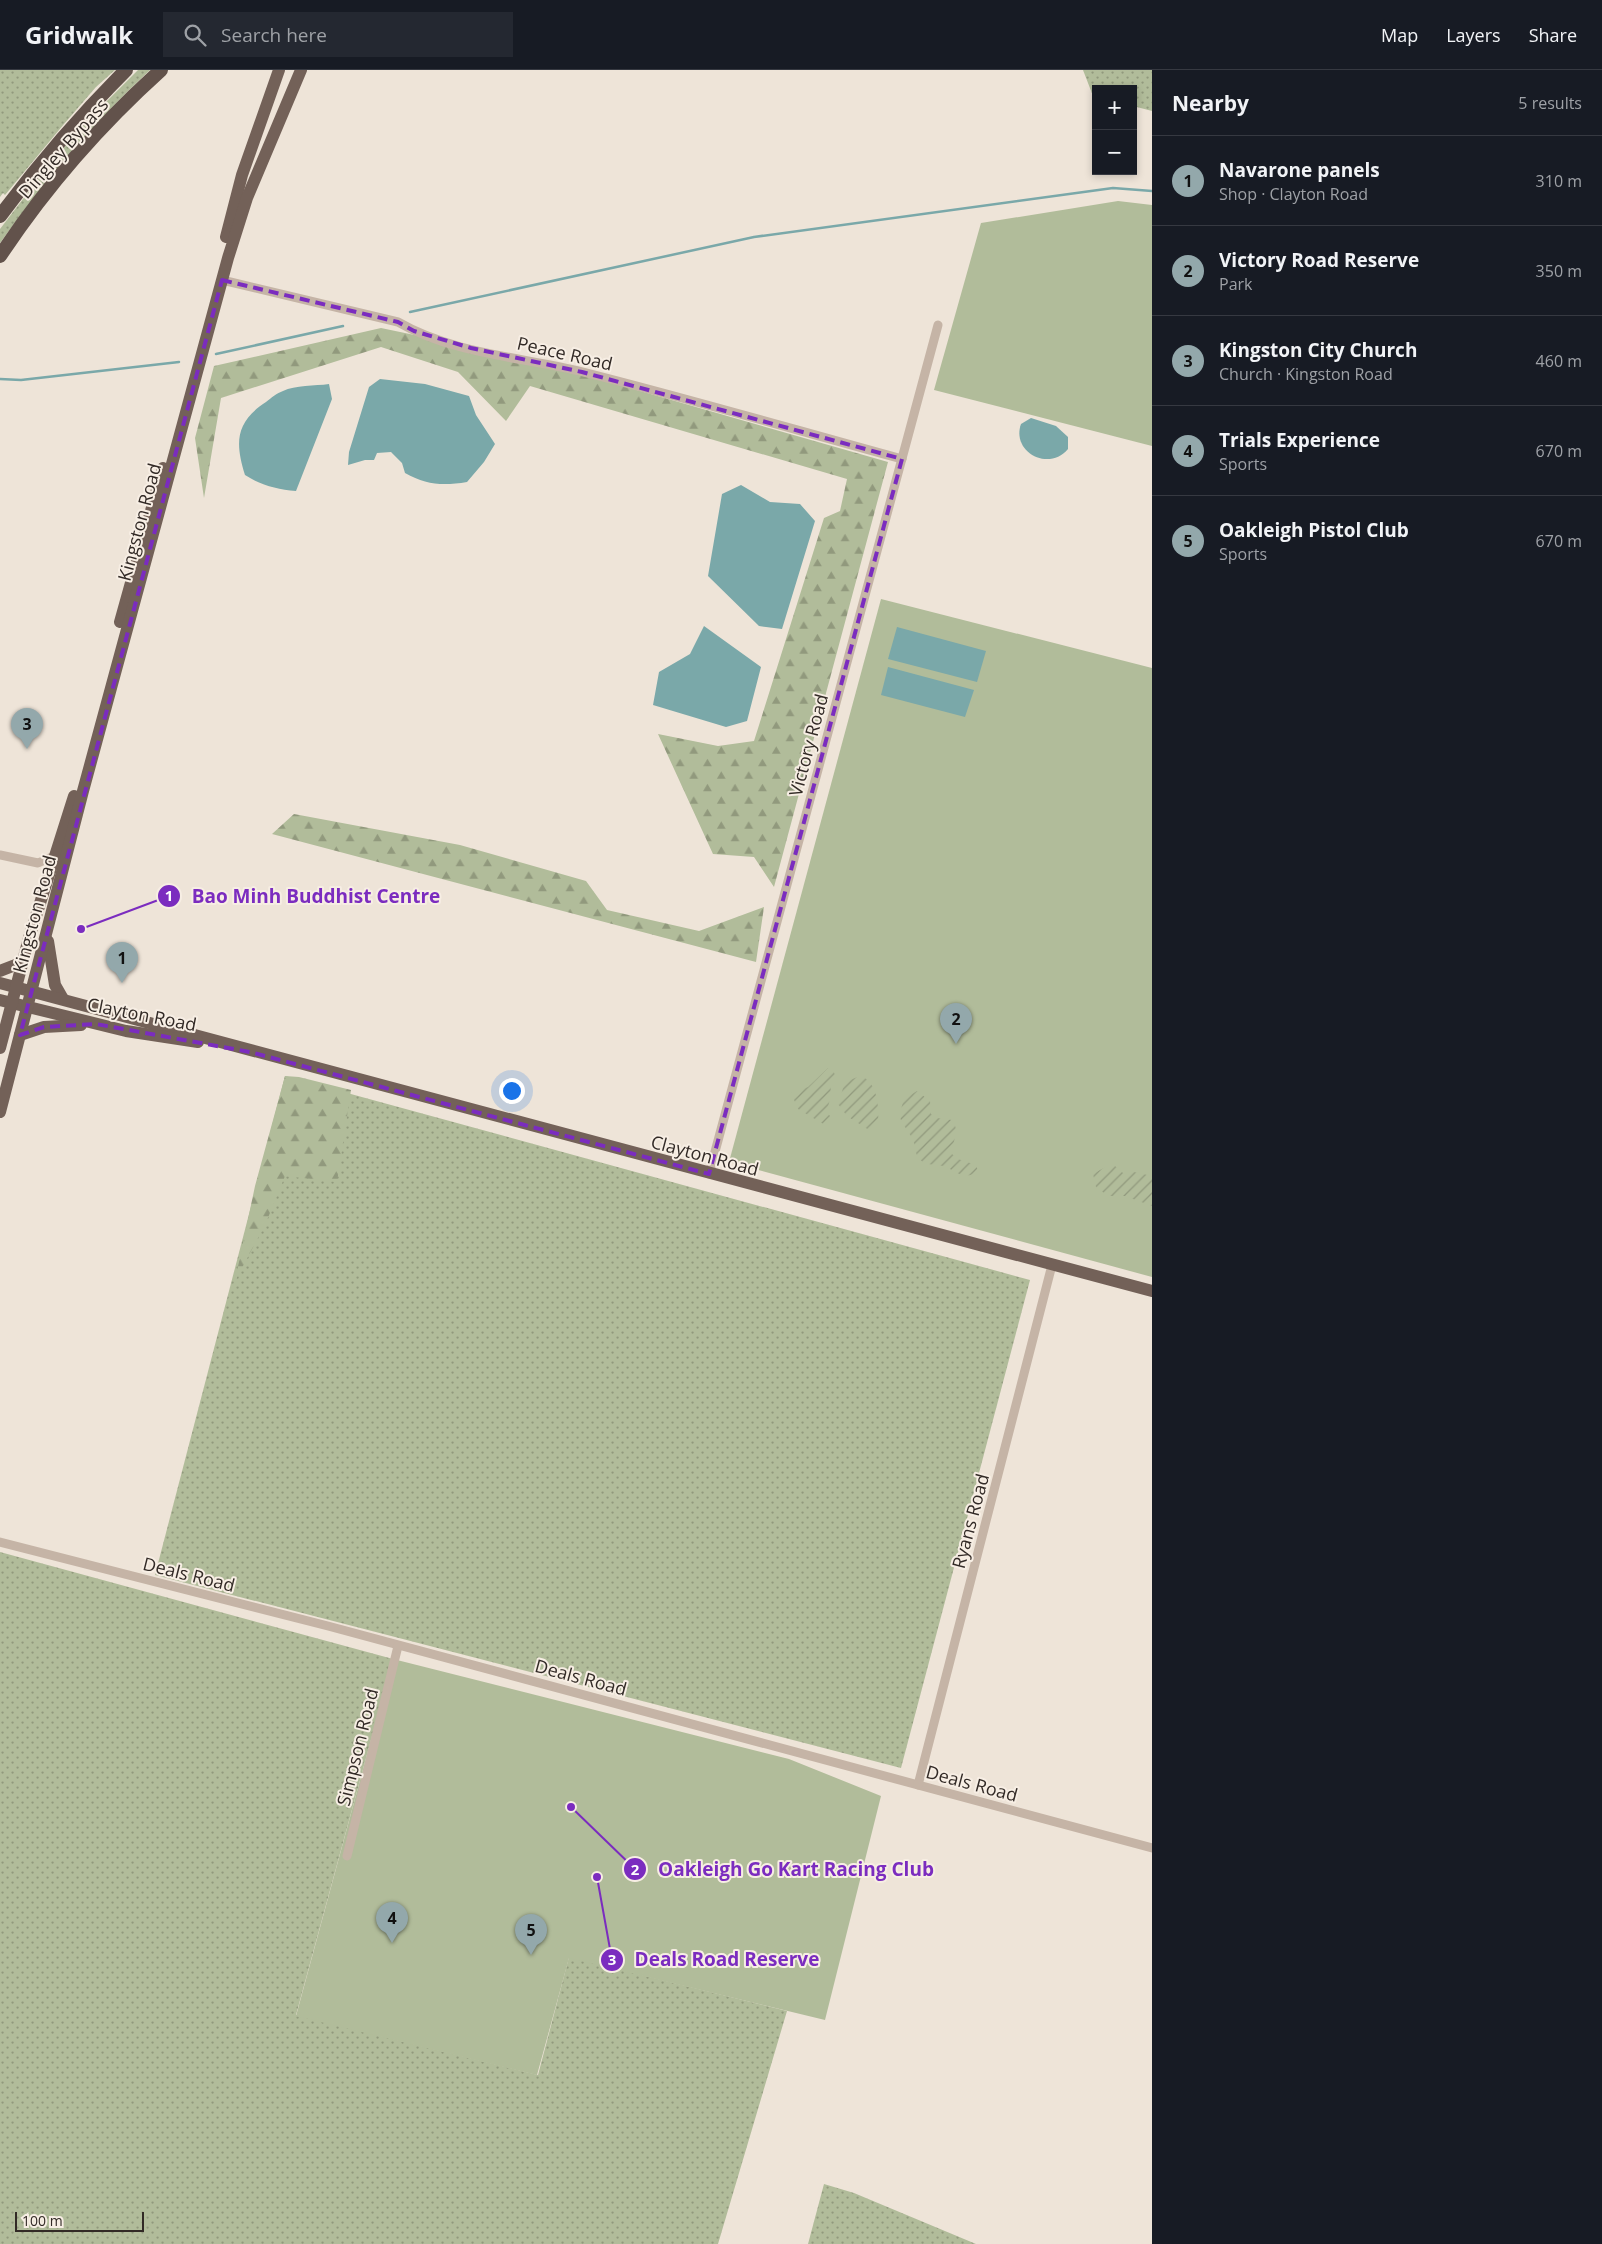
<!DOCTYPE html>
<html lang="en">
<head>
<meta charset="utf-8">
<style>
  :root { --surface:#171b24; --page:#242831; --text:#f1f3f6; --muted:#9ea1a6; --line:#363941; --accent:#93a8ab }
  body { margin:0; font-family:"Open Sans",sans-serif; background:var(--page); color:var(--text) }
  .controls { position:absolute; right:15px; top:15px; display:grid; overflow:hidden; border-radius:0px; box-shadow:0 2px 8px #0003 }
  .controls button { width:45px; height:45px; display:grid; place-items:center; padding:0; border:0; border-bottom:1px solid var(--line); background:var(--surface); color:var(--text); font:25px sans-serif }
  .scale { position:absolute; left:15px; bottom:12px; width:129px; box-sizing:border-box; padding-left:5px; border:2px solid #322a26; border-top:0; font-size:14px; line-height:18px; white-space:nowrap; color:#322a26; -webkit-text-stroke:4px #f7eee4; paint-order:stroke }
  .you { position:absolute; left:511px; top:1020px; width:18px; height:18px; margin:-12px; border:4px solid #fff; border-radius:50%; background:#1a73e8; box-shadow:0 0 0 8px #1a73e833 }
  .badge { display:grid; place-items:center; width:32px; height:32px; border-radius:50%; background:var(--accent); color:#111; font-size:16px; font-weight:700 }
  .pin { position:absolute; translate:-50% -41px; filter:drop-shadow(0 1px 2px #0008) }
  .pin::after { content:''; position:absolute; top:26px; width:18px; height:15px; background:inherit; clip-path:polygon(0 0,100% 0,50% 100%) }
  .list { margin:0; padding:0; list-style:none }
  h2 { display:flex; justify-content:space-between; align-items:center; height:65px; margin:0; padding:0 20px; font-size:21px }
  h2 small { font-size:16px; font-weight:400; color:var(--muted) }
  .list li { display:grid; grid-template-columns:32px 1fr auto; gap:15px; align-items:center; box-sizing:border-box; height:90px; padding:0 20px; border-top:1px solid var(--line) }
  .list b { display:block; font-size:19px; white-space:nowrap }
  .list p { margin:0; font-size:16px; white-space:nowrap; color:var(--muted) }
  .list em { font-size:16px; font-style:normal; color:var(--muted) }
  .icon { flex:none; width:28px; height:28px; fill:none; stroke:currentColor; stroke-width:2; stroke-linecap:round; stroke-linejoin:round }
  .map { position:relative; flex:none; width:1152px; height:2174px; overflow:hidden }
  header { display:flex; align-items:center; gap:30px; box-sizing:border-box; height:70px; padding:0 25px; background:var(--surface); border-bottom:1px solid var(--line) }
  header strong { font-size:24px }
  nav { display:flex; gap:28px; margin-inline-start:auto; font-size:18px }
  .search { width:350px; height:45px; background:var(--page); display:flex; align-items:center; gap:12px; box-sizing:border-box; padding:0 18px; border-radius:0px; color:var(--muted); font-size:19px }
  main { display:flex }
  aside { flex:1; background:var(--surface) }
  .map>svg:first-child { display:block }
  .grass { fill:url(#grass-dots) }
  .forest { fill:url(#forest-firs) }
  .park { fill:#b1bc9a }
  .garden { fill:url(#garden-furrows) }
  .water { fill:#7aa8a9 }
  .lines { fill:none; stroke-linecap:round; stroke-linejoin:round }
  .stream { stroke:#7aa8a9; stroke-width:2.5 }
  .minor { stroke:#c5b4a6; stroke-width:9 }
  .primary { stroke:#736158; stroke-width:12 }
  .trunk { stroke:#62524b; stroke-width:14 }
  .marked { fill:none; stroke:#7b2cbf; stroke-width:4; stroke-dasharray:10 6; stroke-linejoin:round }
  .labels { text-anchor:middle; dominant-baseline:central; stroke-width:4; stroke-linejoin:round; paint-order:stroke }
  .street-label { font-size:18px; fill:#322a26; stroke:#f7eee4 }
  .leader { fill:none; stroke:#7b2cbf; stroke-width:2 }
  .callout-dot { fill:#7b2cbf; stroke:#f7eee4; stroke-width:2 }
  .mark-label { font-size:15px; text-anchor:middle; font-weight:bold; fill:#fff }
  .callout-label { font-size:19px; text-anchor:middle; font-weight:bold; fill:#7b2cbf; stroke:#f7eee4; stroke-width:4; stroke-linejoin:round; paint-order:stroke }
</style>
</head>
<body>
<header>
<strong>Gridwalk</strong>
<div class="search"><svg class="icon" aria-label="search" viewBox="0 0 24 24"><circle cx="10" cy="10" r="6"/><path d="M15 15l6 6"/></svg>Search here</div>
<nav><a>Map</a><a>Layers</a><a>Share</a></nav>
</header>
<main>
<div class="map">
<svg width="1152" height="2174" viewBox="0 0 1152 2174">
  <defs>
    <pattern id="grass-dots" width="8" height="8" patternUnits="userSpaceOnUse" patternTransform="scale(1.25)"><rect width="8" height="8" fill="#b1bc9a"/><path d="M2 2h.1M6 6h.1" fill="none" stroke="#91997d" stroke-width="1.8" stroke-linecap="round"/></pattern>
    <pattern id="forest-firs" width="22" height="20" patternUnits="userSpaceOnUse" patternTransform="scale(1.25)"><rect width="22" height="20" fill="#b1bc9a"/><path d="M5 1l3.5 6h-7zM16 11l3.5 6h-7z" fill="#91997d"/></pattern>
    <pattern id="garden-furrows" width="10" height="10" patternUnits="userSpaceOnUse" patternTransform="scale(1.25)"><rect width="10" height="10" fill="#b1bc9a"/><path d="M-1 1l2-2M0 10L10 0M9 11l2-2" fill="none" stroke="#91997d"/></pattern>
  </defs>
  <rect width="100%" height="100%" fill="#eee4d8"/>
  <g class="grass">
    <path d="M0 0H115L96 17 64 54 5 125 3 123 0 127Z"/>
    <path d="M138 0H150C94 52 44 111 0 173V159L49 95 82 56Z"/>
    <path d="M1083 0H1152V41L1133 36V19H1096V27L1093 26Z"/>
    <path d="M285 1006 1030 1210 901 1698 155 1505Z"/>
    <path d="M0 1482 393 1589 296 1945 538 2005 569 1887 787 1941 718 2174H0Z"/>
    <path d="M824 2114 854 2123 976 2174H808Z"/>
  </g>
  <g class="forest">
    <path d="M381 258 525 288 888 392 774 817 754 787 713 784 658 664 718 676 754 671 824 448 840 441 847 409 530 316 506 351 458 302 381 277 221 328 204 428 195 368 214 296Z"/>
    <path d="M294 744 460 775 586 811 607 840 699 861 764 837 756 892 272 764Z"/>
    <path d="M285 1006 299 1007 351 1020 337 1112 285 1106 265 1155 235 1211 255 1116Z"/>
  </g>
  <g class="park">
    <path d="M1118 131 1152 135V376L934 320 981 153Z"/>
    <path d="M881 529 1152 598V1207L729 1092Z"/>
    <path d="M393 1589 789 1689 881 1726 825 1950 569 1888 537 2005 296 1946Z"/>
  </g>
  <g class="garden">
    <path d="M828 998 833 1000 835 1005C827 1020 834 1025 826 1041L830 1046 829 1051 825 1055 798 1039 791 1023 808 1017Z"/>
    <path d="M860 1006C878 1011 879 1038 878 1054L869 1060 847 1046 838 1034 845 1012Z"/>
    <path d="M917 1021 930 1031 931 1044 937 1048 952 1050C961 1062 952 1070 952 1084L958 1089 976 1095 978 1101C965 1111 957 1102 946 1097 939 1094 930 1096 923 1092 913 1086 917 1076 912 1068 902 1049 896 1054 904 1029Z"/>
    <path d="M1109 1095 1115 1096 1123 1103 1134 1102 1152 1106V1136L1125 1126H1108L1096 1117 1093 1104Z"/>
  </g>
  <g class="water">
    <path d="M380 309 425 314 469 326 476 345 495 374 484 392 467 412C443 416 426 415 405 403L402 393 391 382 377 383 374 390H365L348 395 349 382 369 317Z"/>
    <path d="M329 314 332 329 296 421C277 419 262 416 245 405 235 373 235 352 266 332 271 328 277 323 283 321 295 315 315 316 329 314Z"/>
    <path d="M1031 348 1056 356 1068 367V379C1049 402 1011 382 1021 354Z"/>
    <path d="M741 415 770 432 800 434 815 451 782 559 759 556 708 506 722 424Z"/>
    <path d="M704 556 761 597 747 651 726 657 653 635 659 602 690 584Z"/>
    <path d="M897 557 986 581 977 612 888 589Z"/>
    <path d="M888 597 974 620 965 647 881 625Z"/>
  </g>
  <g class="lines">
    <g class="stream">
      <path d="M410 242 754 167 1113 118 1152 121"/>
      <path d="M216 284 343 256"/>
      <path d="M0 309 21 310 179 292"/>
    </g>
    <g class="minor">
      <path d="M222 210 398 252C453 284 522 287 583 302 690 329 796 360 902 389"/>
      <path d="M0 785 38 793 56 785"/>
      <path d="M709 1104 938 255"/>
      <path d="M0 1472 328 1556 1152 1778"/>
      <path d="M918 1715 1052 1195"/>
      <path d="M347 1786 398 1576"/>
    </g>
    <g class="primary">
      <path d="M226 167 242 105 279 0"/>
      <path d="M120 552 163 398"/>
      <path d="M48 871 55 915 63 929"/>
      <path d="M0 901 23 892"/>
      <path d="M0 913 1152 1221"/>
      <path d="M0 930 126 961 198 972"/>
      <path d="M20 965 44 957 81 955"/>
      <path d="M0 978 29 868 74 726"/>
      <path d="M0 1042 83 721 228 188 247 128 301 0"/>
    </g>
    <g class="trunk">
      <path d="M0 146C39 94 80 46 126 0"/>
      <path d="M0 186C45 118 101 54 161 0"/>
    </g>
  </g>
  <path class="marked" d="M222 210 398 252 414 261 471 278 582 302 902 389 709 1104 250 982 96 954 44 957 20 965Z"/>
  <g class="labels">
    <g class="street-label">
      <text transform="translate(63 78) rotate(-49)">Dingley Bypass</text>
      <text transform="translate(565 283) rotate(13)">Peace Road</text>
      <text transform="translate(139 452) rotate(-75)">Kingston Road</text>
      <text transform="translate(808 675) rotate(-75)">Victory Road</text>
      <text transform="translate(34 844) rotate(-75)">Kingston Road</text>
      <text transform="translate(142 944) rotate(11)">Clayton Road</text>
      <text transform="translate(705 1085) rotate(15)">Clayton Road</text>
      <text transform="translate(970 1451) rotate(-75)">Ryans Road</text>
      <text transform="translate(189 1504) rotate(14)">Deals Road</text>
      <text transform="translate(581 1607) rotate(15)">Deals Road</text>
      <text transform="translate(357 1677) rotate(-76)">Simpson Road</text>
      <text transform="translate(972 1713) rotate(15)">Deals Road</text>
    </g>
  </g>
  <path class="leader" d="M81 859L169 826M571 1737L635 1799M597 1807L612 1890"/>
  <g class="callout-dot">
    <circle cx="81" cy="859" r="5"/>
    <circle cx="571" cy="1737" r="5"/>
    <circle cx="597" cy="1807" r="5"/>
    <circle cx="169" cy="826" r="12"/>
    <circle cx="635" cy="1799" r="12"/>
    <circle cx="612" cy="1890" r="12"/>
  </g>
  <g class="mark-label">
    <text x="169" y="831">1</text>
    <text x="635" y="1805">2</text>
    <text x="612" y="1895">3</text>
  </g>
  <g class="callout-label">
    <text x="316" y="833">Bao Minh Buddhist Centre</text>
    <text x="796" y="1806">Oakleigh Go Kart Racing Club</text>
    <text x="727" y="1896">Deals Road Reserve</text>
  </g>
</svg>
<div class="controls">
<button>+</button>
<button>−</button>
</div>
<div class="scale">100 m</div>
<div class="you"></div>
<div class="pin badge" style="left:122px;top:913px">1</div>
<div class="pin badge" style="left:956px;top:974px">2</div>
<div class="pin badge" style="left:27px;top:679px">3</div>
<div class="pin badge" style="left:392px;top:1873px">4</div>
<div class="pin badge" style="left:531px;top:1885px">5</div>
</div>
<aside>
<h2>Nearby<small>5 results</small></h2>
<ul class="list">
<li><span class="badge">1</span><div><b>Navarone panels</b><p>Shop · Clayton Road</p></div><em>310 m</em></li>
<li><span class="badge">2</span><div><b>Victory Road Reserve</b><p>Park</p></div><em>350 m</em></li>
<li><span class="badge">3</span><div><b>Kingston City Church</b><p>Church · Kingston Road</p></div><em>460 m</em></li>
<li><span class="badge">4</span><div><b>Trials Experience</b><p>Sports</p></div><em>670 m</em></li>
<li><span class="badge">5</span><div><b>Oakleigh Pistol Club</b><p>Sports</p></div><em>670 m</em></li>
</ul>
</aside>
</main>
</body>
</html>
